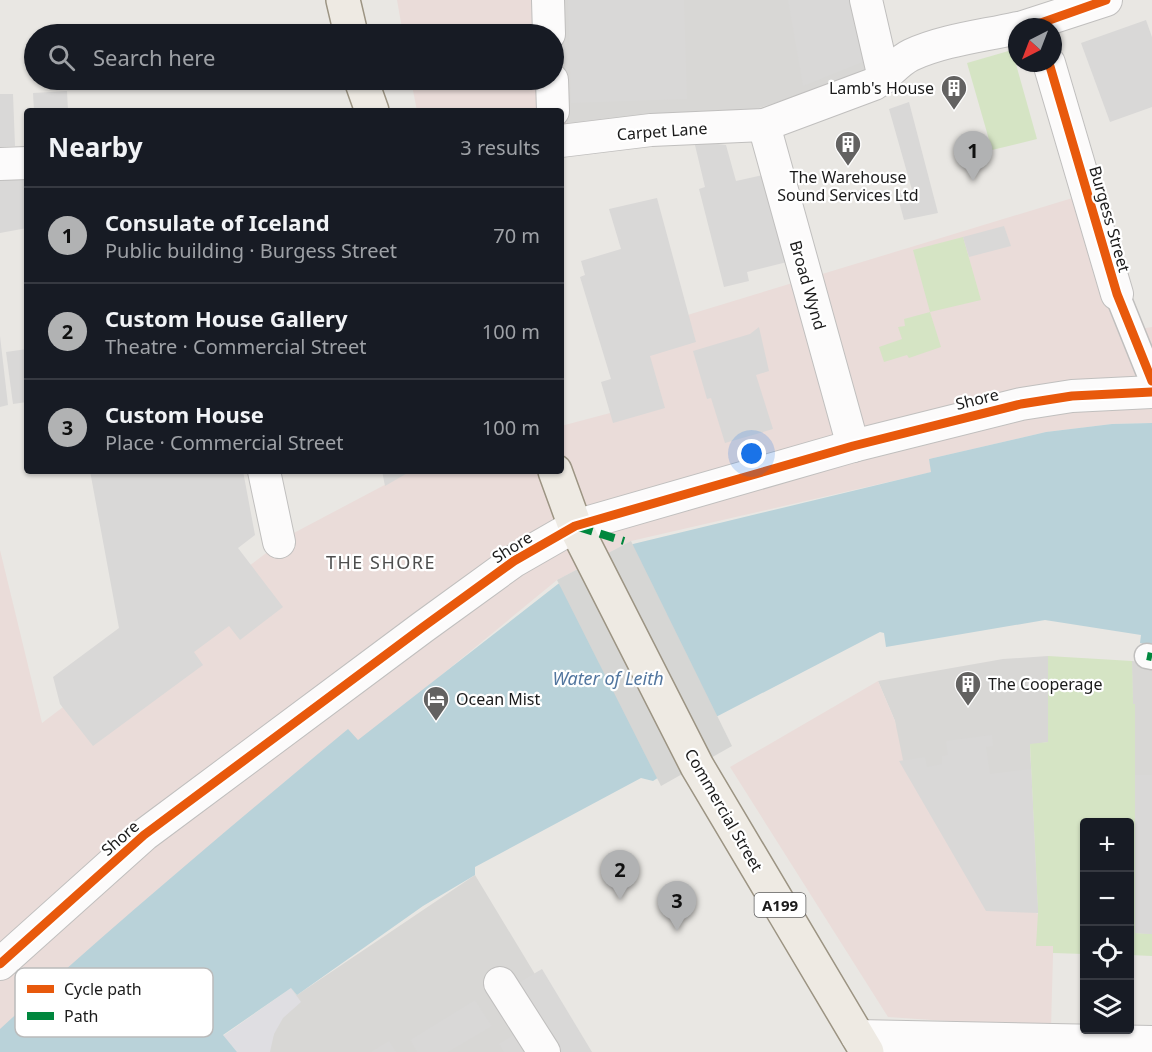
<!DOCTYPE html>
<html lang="en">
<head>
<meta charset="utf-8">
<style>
  :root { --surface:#171b24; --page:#242831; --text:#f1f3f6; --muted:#9ea1a6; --line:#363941; --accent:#b1b2b3 }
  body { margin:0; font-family:"Noto Sans",sans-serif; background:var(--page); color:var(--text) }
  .controls { position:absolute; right:18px; bottom:18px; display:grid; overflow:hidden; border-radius:6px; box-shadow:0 2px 4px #0004 }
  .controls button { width:54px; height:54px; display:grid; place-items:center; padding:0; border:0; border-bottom:2px solid var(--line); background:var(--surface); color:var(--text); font:30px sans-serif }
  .compass { position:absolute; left:1008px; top:18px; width:54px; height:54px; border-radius:50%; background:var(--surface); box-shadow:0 2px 4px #0004; rotate:222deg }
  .you { position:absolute; left:752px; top:454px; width:21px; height:21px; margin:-15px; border:4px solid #fff; border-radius:50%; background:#1a73e8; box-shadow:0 0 0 9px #1a73e833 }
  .badge { display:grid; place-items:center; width:39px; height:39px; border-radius:50%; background:var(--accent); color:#111; font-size:20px; font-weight:700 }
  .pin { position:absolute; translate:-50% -50px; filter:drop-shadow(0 2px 3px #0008) }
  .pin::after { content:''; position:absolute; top:32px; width:21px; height:18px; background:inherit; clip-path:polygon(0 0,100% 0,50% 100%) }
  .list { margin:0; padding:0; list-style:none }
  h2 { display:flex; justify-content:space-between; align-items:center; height:78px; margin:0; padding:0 24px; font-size:26px }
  h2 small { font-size:20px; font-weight:400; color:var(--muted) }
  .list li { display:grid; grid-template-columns:39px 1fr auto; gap:18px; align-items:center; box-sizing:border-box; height:96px; padding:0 24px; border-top:2px solid var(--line) }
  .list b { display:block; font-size:22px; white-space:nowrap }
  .list p { margin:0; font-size:20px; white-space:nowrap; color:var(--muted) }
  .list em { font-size:20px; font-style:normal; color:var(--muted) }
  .icon { flex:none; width:33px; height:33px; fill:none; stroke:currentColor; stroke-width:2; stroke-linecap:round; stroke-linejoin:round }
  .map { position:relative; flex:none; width:1152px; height:1052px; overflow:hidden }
  .search { position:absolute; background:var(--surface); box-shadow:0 2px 4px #0004; left:24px; top:24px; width:540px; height:66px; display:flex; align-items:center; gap:15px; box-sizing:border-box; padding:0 21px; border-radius:33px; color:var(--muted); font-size:22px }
  .panel { position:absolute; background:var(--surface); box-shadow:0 2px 4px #0004; left:24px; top:108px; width:540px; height:366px; border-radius:6px }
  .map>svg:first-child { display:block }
  .residential { fill:#d8d7d5 }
  .commercial { fill:#eadcd9 }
  .grass { fill:#d5e4c4 }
  .parking { fill:#d9d8d7 }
  .plaza { fill:#dfdee2 }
  .water { fill:#b9d2d9 }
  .pier { fill:#d6d6d4 }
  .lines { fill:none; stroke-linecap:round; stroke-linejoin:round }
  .pedestrian-casing { stroke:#c0bfbe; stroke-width:27 }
  .minor-casing { stroke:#c0bfbe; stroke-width:34 }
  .primary-casing { stroke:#9c9483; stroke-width:36 }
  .pedestrian { stroke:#fcfbfb; stroke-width:24 }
  .minor { stroke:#fcfbfb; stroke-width:32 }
  .primary { stroke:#eeeae3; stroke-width:33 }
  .quiet { stroke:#00873e; stroke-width:8; stroke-dasharray:15 8; stroke-linecap:butt }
  .cycleway-casing { stroke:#fff; stroke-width:13 }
  .cycleway { stroke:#e8590c; stroke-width:9 }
  .labels { text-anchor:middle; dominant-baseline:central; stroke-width:4.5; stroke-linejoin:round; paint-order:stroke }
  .shield { fill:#fff; stroke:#5f5f5f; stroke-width:1.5 }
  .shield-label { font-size:15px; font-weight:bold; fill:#1b1b1b }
  .poi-label { font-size:16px; fill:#1b1b1b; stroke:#fff; text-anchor:start }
  .street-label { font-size:16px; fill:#1b1b1b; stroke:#fff }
  .neighbourhood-label { font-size:18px; letter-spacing:1.5px; fill:#4e4e4e; stroke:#fff }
  .water-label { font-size:18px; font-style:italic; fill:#52769f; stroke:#fff }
  .key { fill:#fff; stroke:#bbb; stroke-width:1.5 }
  .key-label { font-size:16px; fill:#1b1b1b }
</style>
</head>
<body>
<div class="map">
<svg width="1152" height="1052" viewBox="0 0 1152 1052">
  <rect width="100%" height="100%" fill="#e9e7e3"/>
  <g class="residential">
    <path d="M558 0H858L874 71 731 117 567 131Z"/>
    <path d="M1048 656V742L1030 745 1038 913 899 761 895 721 878 681 1003 659Z"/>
    <path d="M1132 661 1152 663V934L1135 933Z"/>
    <path d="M475 875 582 1052H267L291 988 297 995Z"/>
  </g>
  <g class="commercial">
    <path d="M397 0H558L567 131 561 132V111H417L411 80H554V34H403Z"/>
    <path d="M1079 196 1127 331 1152 327V423L1112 424 1046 432 929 459 932 472 631 541 557 580 0 1038V550L42 723 290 535 411 471H561V426L648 403 625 334Z"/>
    <path d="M878 681 895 721 903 760 991 901 1054 918 1051 1028 888 1017 730 767Z"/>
  </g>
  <g class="grass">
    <path d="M1012 50 1037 139 992 150 967 63Z"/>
    <path d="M963 237 981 300 930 312 941 347 909 358 907 355 884 362 879 347 902 339 898 327 905 326 904 319 930 312 913 250Z"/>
    <path d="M1048 656 1132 661 1133 701V704H1135V933L1152 934V956L1130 955V822H1084V954L1053 953V946H1036L1038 913 1030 744 1048 742Z"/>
  </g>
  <g class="parking">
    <path d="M568 0H684L687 99 571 103Z"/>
    <path d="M788 0H852L865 61 803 86Z"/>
    <path d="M1146 20 1152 37V107L1110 122 1081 43Z"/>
    <path d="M81 80H132L133 86 82 88Z"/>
    <path d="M67 91 68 111H34L33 93Z"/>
    <path d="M0 94H13L15 146 0 147Z"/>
    <path d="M909 102 938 213 904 220 897 194 912 190 889 109Z"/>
    <path d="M694 141 726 145 736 181 763 175 787 262 747 272 749 281 724 287 699 189 705 187Z"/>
    <path d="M0 175 27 176V228L0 233Z"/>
    <path d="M657 198 696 342 650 356 665 408 613 423 601 382 611 379 580 277 585 275 581 261 621 249 609 209Z"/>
    <path d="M1004 226 1011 246 969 257 963 237Z"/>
    <path d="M759 327 769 371 756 375 773 429 725 443 711 398 707 399 693 351 750 334Z"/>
    <path d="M0 336 8 405 0 407Z"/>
    <path d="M27 349V402L13 404 6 352Z"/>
    <path d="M90 471H243L255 535 238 548 283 607 240 640 229 626 194 652 203 665 93 746 60 704 53 677 119 628Z"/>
    <path d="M382 471H411L385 486Z"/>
    <path d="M992 735 993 746 986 747 990 774 1031 769 1038 913 986 911 899 761 925 757 927 767 942 764V756L948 755 946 741Z"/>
    <path d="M1135 775H1152V934L1135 933Z"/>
    <path d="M542 969 592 1052H552L513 986Z"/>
    <path d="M475 1000 492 1026 448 1052H417L410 1040Z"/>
    <path d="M521 1031 533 1052H504L499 1044Z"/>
    <path d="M389 1041 396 1052H371Z"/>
  </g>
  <path class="plaza" d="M291 988 301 1002 283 1018 274 1034 270 1052H237L223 1036Z"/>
  <path class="water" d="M1152 423V646L1140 643 1141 635 1045 620 886 647 884 633 880 632 714 718 662 775 653 781 641 778 475 867V875L423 906 297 995 291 988 223 1035 237 1052H0V1029C113 925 230 827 348 729L358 740 558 584 633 544 931 472 929 459 1046 432 1112 424Z"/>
  <path class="pier" d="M631 541 732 746 661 786 557 580Z"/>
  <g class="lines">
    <g class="pedestrian-casing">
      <g id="pedestrian">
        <path d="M1117 294 1152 381"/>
        <path d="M1147 656 1152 657"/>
      </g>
    </g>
    <g class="minor-casing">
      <g id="minor">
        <path d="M548 0 549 34"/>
        <path d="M866 0 884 78"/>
        <path d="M1023 27 1106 0"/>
        <path d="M1049 63 1117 294"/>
        <path d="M552 80 553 111"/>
        <path d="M764 125 853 446"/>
        <path d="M561 141 651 130 764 125 874 84C887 76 898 61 911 55 944 40 982 36 1017 28"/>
        <path d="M0 164 27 163"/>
        <path d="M264 471 279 542"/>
        <path d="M0 964 144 835 423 627 514 561 575 526 853 446 1021 404 1072 396 1152 392"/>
        <path d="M500 983 544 1052"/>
        <path d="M857 1036 1152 1042"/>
      </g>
    </g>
    <g class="primary-casing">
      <g id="primary">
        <path d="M343 0 351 34"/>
        <path d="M361 80 372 111"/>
        <path d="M555 471 575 526 697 766 867 1052"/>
      </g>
    </g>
    <use href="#pedestrian" class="pedestrian"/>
    <use href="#minor" class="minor"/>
    <use href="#primary" class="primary"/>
    <g class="quiet">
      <path d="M578 527 624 541"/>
      <path d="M1147 656 1152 657"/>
    </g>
    <g class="cycleway-casing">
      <g id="cycleway">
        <path d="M1039 27 1038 24 1106 0"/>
        <path d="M1049 63 1117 294 1152 381"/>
        <path d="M0 964 144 835 423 627 514 561 575 526 853 446 1021 404 1072 396 1152 392"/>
      </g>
    </g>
    <use href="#cycleway" class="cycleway"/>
  </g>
  <defs>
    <g id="building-pin" transform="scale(1.35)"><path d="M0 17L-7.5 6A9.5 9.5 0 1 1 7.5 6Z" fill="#636261" stroke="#fff"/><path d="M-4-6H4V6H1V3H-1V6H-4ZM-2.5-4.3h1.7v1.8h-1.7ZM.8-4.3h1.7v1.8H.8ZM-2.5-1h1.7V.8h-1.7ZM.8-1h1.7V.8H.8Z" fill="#fff"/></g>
    <g id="hotel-pin" transform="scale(1.35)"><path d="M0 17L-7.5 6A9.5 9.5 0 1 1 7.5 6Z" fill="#636261" stroke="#fff"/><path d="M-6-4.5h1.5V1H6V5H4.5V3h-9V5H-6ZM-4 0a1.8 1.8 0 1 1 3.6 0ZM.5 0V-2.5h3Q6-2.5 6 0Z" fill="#fff"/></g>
  </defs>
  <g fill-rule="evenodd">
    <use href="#building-pin" x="954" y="88"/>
    <use href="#building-pin" x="848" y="144"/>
    <use href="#building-pin" x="968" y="684"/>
    <use href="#hotel-pin" x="436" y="699"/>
  </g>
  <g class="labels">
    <rect class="shield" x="754.5" y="893" width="51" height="24" rx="4.5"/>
    <g class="shield-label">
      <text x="780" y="905">A199</text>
    </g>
    <g class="poi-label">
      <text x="934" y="88" text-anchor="end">Lamb's House</text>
      <text x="848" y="177" text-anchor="middle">The Warehouse<tspan x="848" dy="18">Sound Services Ltd</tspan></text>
      <text x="988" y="684">The Cooperage</text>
      <text x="456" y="699">Ocean Mist</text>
    </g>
    <g class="street-label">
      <text transform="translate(662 131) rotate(-4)">Carpet Lane</text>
      <text transform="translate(1110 219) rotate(74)">Burgess Street</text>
      <text transform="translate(808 285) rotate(74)">Broad Wynd</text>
      <text transform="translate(977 399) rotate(-14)">Shore</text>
      <text transform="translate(512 547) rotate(-32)">Shore</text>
      <text transform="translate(724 810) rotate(60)">Commercial Street</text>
      <text transform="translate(120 838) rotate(-41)">Shore</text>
    </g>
    <g class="neighbourhood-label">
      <text x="381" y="562">THE SHORE</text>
    </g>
    <g class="water-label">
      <text x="608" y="678">Water of Leith</text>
    </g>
  </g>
  <rect x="15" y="968" width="198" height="69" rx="9" class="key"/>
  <rect x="27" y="985" width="27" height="8" fill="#e8590c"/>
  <rect x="27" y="1012" width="27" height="8" fill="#00873e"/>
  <g class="key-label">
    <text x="64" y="995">Cycle path</text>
    <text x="64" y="1022">Path</text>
  </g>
</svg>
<div class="controls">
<button>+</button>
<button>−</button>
<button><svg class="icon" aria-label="locate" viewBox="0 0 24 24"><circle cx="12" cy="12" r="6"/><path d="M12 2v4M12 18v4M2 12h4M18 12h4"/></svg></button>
<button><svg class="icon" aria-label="layers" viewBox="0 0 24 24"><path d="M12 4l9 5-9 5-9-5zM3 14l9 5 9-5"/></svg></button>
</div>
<svg class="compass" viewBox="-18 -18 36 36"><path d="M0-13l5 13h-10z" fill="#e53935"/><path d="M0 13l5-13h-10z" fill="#9ea1a6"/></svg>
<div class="you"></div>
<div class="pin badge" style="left:973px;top:181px">1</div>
<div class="pin badge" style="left:620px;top:900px">2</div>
<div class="pin badge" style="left:677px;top:931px">3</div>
<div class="search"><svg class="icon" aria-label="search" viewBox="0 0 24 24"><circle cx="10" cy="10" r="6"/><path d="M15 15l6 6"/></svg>Search here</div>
<section class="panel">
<h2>Nearby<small>3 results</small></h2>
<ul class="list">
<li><span class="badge">1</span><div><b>Consulate of Iceland</b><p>Public building · Burgess Street</p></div><em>70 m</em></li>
<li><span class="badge">2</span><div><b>Custom House Gallery</b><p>Theatre · Commercial Street</p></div><em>100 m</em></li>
<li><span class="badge">3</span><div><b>Custom House</b><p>Place · Commercial Street</p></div><em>100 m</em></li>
</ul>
</section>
</div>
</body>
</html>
